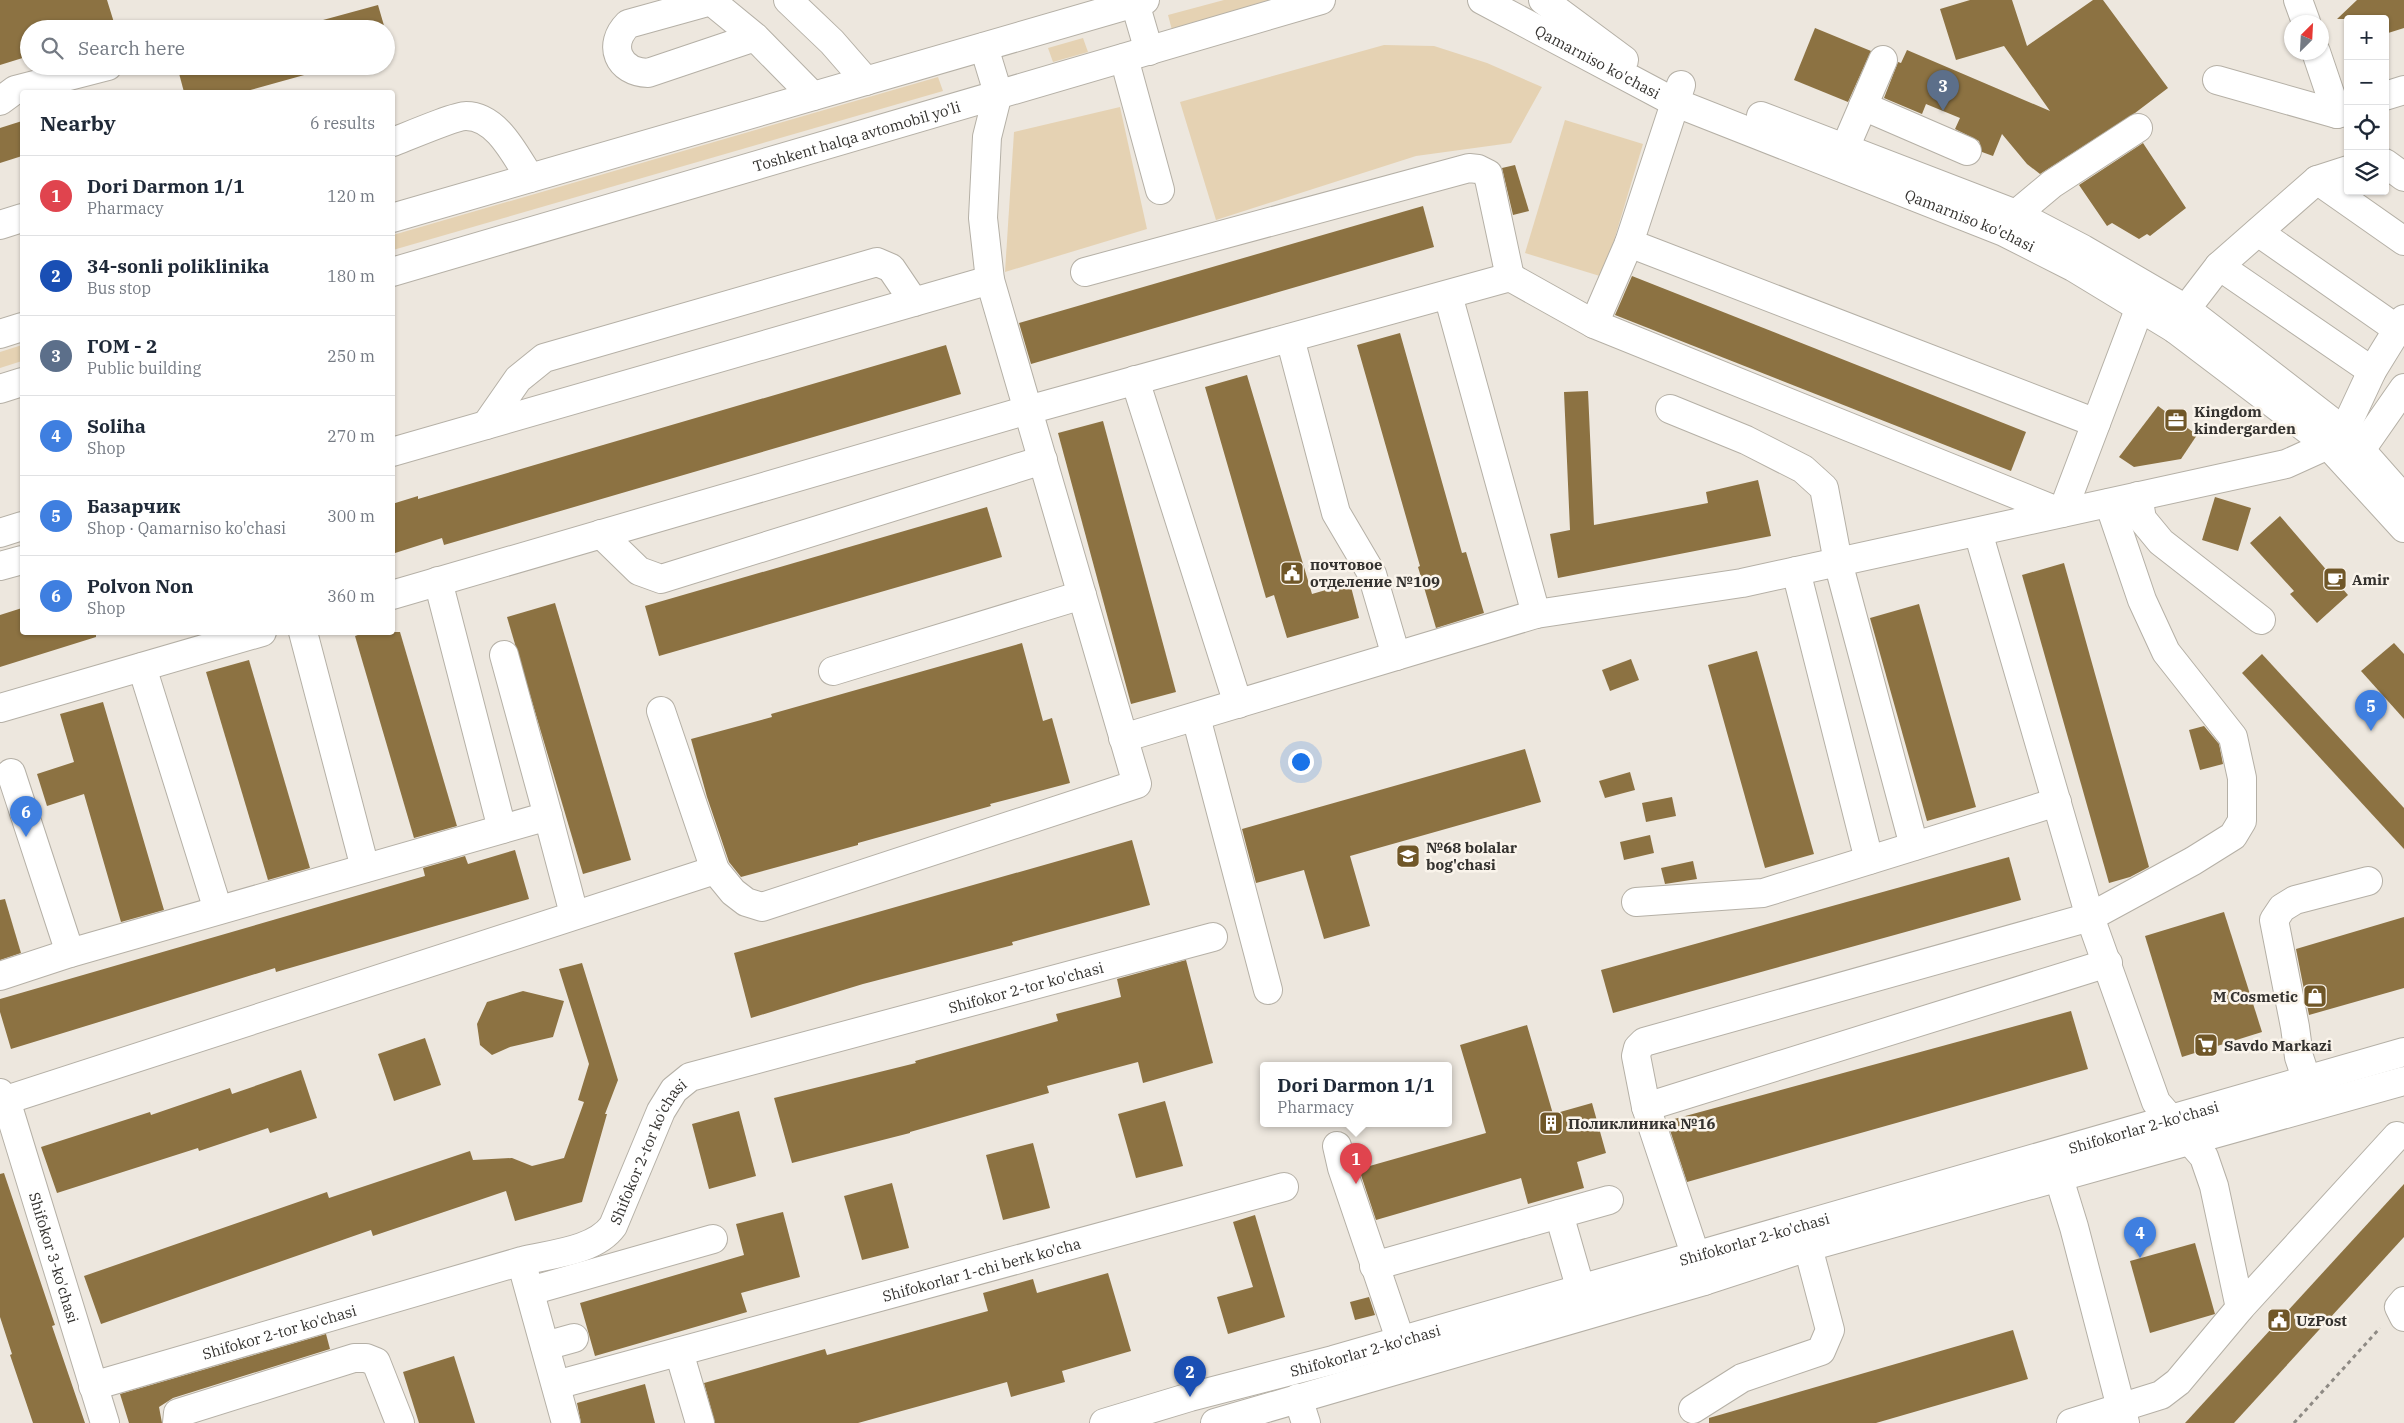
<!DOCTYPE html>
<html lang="en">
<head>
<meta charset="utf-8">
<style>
  :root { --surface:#fff; --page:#f6f6f7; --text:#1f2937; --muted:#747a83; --line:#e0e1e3; --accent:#705728 }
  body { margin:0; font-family:"IBM Plex Serif",serif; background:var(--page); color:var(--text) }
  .controls { position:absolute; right:15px; top:15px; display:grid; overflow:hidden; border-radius:5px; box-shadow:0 1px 4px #0004 }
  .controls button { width:45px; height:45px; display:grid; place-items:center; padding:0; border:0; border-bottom:1px solid var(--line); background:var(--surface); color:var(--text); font:25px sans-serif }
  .compass { position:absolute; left:2284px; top:15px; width:45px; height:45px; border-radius:50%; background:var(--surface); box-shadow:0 1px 4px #0004; rotate:24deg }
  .you { position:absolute; left:1300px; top:761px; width:18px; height:18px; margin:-12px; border:4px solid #fff; border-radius:50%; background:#1a73e8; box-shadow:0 0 0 8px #1a73e833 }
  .badge { display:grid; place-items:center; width:32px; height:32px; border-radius:50%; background:var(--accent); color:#fff; font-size:16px; font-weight:700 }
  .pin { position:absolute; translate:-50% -41px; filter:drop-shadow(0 1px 2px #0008) }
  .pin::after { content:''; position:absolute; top:26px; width:18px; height:15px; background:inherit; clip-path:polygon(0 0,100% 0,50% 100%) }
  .popup { position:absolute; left:1260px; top:1062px; width:192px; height:65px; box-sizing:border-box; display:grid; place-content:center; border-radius:5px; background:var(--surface); filter:drop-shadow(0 1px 4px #0005); font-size:16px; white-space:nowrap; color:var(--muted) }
  .popup b { font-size:19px; color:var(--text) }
  .popup::after { content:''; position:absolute; left:50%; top:100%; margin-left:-10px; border:10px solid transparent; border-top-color:var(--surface) }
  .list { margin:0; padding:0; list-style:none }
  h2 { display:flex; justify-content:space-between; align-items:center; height:65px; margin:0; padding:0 20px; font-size:21px }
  h2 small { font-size:16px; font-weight:400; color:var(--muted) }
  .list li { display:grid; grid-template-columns:32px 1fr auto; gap:15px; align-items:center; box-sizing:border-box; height:80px; padding:0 20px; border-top:1px solid var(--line) }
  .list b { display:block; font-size:19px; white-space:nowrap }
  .list p { margin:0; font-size:16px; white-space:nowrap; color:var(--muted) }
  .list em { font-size:16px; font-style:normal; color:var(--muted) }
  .icon { flex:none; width:28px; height:28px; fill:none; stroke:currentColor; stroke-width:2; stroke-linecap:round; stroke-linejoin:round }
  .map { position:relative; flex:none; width:2404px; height:1423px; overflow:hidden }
  .search { position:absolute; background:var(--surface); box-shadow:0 1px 4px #0004; left:20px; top:20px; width:375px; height:55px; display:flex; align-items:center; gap:12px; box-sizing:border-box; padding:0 18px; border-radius:28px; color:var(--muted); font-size:19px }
  .panel { position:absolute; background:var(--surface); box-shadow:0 1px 4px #0004; left:20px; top:90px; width:375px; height:545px; border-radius:5px }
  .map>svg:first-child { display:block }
  .green { fill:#e5d2b3 }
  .building { fill:#8c7242 }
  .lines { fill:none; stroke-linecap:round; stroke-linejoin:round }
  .minor-casing { stroke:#b5b0a6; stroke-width:30 }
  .major-casing { stroke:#b5b0a6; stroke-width:30 }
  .highway-casing { stroke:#b5b0a6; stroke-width:30 }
  .path { stroke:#8e8a84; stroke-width:3; stroke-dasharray:4 4; stroke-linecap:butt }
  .minor { stroke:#fff; stroke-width:28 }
  .major { stroke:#fff; stroke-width:28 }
  .highway { stroke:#fff; stroke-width:28 }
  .labels { text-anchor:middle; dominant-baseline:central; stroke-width:5; stroke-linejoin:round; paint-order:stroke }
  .street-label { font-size:15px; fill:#34322f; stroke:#faf4eb }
  .poi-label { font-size:15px; font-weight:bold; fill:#34322f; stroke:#faf4eb; text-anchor:start }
</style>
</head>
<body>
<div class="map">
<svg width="2404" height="1423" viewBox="0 0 2404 1423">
  <rect width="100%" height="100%" fill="#ede7de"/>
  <g class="green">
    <path d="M1224 0H1284L1172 30 1168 15Z"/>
    <path d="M1083 38 1088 52 1053 62 1048 48Z"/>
    <path d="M1384 45 1434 46 1487 63 1542 87 1511 143 1416 156 1216 220 1180 102Z"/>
    <path d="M938 77 943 91 393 250V235Z"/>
    <path d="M1120 107 1147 229 1005 272 1014 132Z"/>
    <path d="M1565 120 1643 144 1603 277 1525 253Z"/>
    <path d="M22 345V361L0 368V352Z"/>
  </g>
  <g class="building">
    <path d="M0 0H107L116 29H29V56L0 65Z"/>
    <path d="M1970 0H2012L2027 46 2093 0H2103L2168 88 2135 113 2040 174 2027 164 2002 134 1993 156 1982 152 1979 141 1955 129 1960 118 1926 104 1922 114 1884 98 1898 62 1901 63 1907 50 2050 111 2004 46 1956 60 1940 9Z"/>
    <path d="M2357 0H2404V28L2385 34V19H2337Z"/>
    <path d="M378 5 385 29H313L312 23Z"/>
    <path d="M1815 28 1871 51 1848 102 1794 80Z"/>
    <path d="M177 66H314L315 72 243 92H184Z"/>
    <path d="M22 121V156L0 163V128Z"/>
    <path d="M2143 143 2186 208 2150 236 2147 234 2139 239 2112 223 2107 226 2079 185Z"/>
    <path d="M1515 165 1529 211 1513 215 1502 168Z"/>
    <path d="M1423 206 1434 247 1031 364 1019 323Z"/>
    <path d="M1632 276 2026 432 2011 471 1615 315Z"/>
    <path d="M1400 333 1462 553 1466 552 1484 613 1436 628 1418 567 1420 566 1357 345Z"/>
    <path d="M946 345 961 394 444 545 442 538 392 554V504L418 496V499Z"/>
    <path d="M1247 375 1312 594 1350 583 1359 618 1287 638 1274 595 1266 598 1205 387Z"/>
    <path d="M1588 391 1594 525 1708 503 1706 492 1758 480 1771 536 1558 578 1550 534 1570 530 1564 392Z"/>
    <path d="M2158 406 2197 435 2181 459 2134 467 2119 457Z"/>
    <path d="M1103 421 1176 692 1131 704 1058 433Z"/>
    <path d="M2215 497 2251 508 2238 551 2202 540Z"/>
    <path d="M987 507 1002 557 659 656 645 606Z"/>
    <path d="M2280 516 2348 595 2317 623 2290 594 2294 591 2250 543Z"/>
    <path d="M2064 563 2149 867 2130 877 2109 883 2022 575Z"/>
    <path d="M555 603 631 860 583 874 507 617Z"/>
    <path d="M1919 604 1976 807 1927 821 1870 618Z"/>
    <path d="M22 608V632H96V637L0 667V615Z"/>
    <path d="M366 632H400L457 826 414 838 355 636Z"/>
    <path d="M1022 643 1043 721 1052 718 1070 783 990 804 991 806 858 843V845L741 877 729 862 707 797 691 739 772 717 771 714Z"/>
    <path d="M2394 643 2404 654V719L2361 671Z"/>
    <path d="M1757 651 1814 854 1765 868 1708 665Z"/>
    <path d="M2262 654 2404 808V849L2242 673Z"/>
    <path d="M1631 659 1639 680 1610 691 1602 670Z"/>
    <path d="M249 660 310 868 268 880 206 672Z"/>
    <path d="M103 702 164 910 121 922 84 794 47 806 37 774 74 762 60 714Z"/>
    <path d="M2204 726 2219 744 2223 764 2200 770 2189 730Z"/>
    <path d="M1525 749 1541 802 1350 856 1370 926 1324 939 1304 870 1256 883 1242 829Z"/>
    <path d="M1630 772 1635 790 1605 798 1599 781Z"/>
    <path d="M1672 797 1676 816 1646 822 1642 803Z"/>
    <path d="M1650 835 1654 853 1624 860 1620 842Z"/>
    <path d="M1132 840 1150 905 1012 942 1013 945 863 984 751 1018 734 953Z"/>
    <path d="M515 850 529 899 276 972 275 968 11 1049 0 1012V999L425 876 423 868 465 856 468 864Z"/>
    <path d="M2009 857 2021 900 1613 1013 1601 970Z"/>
    <path d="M1693 861 1697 879 1665 884 1661 868Z"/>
    <path d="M5 899 21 953 0 960V900Z"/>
    <path d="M2224 912 2262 1032 2182 1057 2145 936Z"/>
    <path d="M2404 917V988L2309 1015 2296 949Z"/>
    <path d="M1186 960 1213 1063 1143 1083 1138 1062 1047 1086 1049 1093 910 1132V1133L792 1163 774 1098 916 1063 915 1061 1058 1021 1056 1014 1121 997 1117 979Z"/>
    <path d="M582 963 618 1080 605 1114H607L582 1202 515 1221 506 1191 373 1236 371 1230 101 1324 84 1276 327 1192 329 1198 470 1151 473 1160 512 1158 532 1166 564 1158 584 1102 578 1100 589 1064 559 969Z"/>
    <path d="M523 991 564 1001 553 1037 510 1047 492 1055 480 1045 477 1024 487 1002Z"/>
    <path d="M2071 1011 2088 1069 1687 1182 1667 1121Z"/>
    <path d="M1527 1025 1553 1114 1592 1103 1606 1153 1577 1162 1584 1188 1528 1204 1521 1178 1376 1220 1359 1169 1486 1133 1460 1045Z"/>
    <path d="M425 1038 441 1085 394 1101 378 1054Z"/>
    <path d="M301 1070 317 1118 270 1133 268 1128 199 1151 198 1148 57 1193 41 1147 150 1112 151 1115 230 1088 232 1094Z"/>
    <path d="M1165 1101 1183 1166 1136 1178 1118 1114Z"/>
    <path d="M739 1111 756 1176 709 1189 692 1124Z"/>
    <path d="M1033 1143 1050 1208 1003 1220 986 1155Z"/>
    <path d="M4 1173 55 1325 52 1326 85 1423H33L10 1355 12 1354 0 1317V1174Z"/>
    <path d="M892 1183 909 1248 862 1260 844 1196Z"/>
    <path d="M2404 1184V1237L2234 1423H2185Z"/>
    <path d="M783 1212 800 1277 741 1293 747 1312 595 1356 580 1303 744 1255 736 1224Z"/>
    <path d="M1255 1215 1285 1317 1228 1334 1217 1297 1253 1287 1233 1222Z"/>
    <path d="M2195 1243 2215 1314 2150 1333 2130 1261Z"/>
    <path d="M1108 1273 1131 1351 1062 1371 1065 1382 1011 1397 1007 1382 858 1423H715L704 1383 825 1349 827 1355 988 1311 983 1293 1033 1279 1037 1293Z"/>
    <path d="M1369 1297 1375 1315 1355 1320 1350 1302Z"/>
    <path d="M2013 1330 2028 1379 1876 1423H1709V1418Z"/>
    <path d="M326 1334 330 1349 173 1398 159 1407 162 1423H129L120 1394Z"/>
    <path d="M454 1356 475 1423H419L403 1372Z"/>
    <path d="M645 1384 655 1423H581L577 1403Z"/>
  </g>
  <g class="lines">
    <g class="minor-casing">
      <g id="minor">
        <path d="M788 0 832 42 866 81"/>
        <path d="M2298 0 2306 22"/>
        <path d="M755 37 648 73C618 72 607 45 628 24L711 1 755 37 813 96"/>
        <path d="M2316 52 2337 114 2348 110"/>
        <path d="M1124 58 1160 190"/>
        <path d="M2217 80 2337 114"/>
        <path d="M1681 85 1629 243 2096 423"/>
        <path d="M2385 96 2404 90"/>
        <path d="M0 101 15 90 108 66"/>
        <path d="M1863 106 1967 151"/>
        <path d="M393 142C406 137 455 116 466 116 497 116 515 155 530 178"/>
        <path d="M1845 148 1883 60"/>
        <path d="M2385 163 2404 177"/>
        <path d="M2317 180 2404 241"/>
        <path d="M2016 214 2052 184 2138 128"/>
        <path d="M0 225 22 218"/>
        <path d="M2258 232 2397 329"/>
        <path d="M2219 266 2372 371"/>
        <path d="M1085 272 1469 168 1478 169 1488 174 1510 277"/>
        <path d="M1448 295 1536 614"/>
        <path d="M1594 324 1629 243"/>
        <path d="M2175 329 2186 309 2219 266 2317 180 2348 170"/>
        <path d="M1290 338 1336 513 1372 574 1396 656"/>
        <path d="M1135 380 1238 704"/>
        <path d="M1670 409 1746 440 1803 469 1824 488 1838 562 1914 846"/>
        <path d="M486 425 518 379 544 358 877 262 891 268 914 302"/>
        <path d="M392 452 990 280"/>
        <path d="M2349 467 2404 388"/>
        <path d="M2138 496 2142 519 2161 542 2261 620"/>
        <path d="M1978 532 2090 917 2156 1102 2204 1157 2214 1186 2240 1308"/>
        <path d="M0 533 22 526"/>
        <path d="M601 534 639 571 661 579 1043 460"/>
        <path d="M0 566 22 560"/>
        <path d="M1796 571 1869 860"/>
        <path d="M438 581 502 829"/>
        <path d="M392 595 1028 410 1510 277 1594 324 2062 513 2140 307"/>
        <path d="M303 632 365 868"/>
        <path d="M504 655 548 816"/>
        <path d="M142 667 218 910"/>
        <path d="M833 671 1082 595"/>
        <path d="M0 708 262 632"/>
        <path d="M661 711 715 870 733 892 746 902 762 907 1137 784 990 280 983 218 987 137 998 93"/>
        <path d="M1196 717 1268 990"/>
        <path d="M1123 738 1536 614 1742 583 2286 464 2328 445 2344 431 2372 371 2404 319"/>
        <path d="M11 773 70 953"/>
        <path d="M1636 902 1763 893 2057 802"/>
        <path d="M0 976 70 953 548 816 574 914"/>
        <path d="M2307 1081 2299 1057 2295 1027 2274 920 2282 908 2295 900 2368 881"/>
        <path id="s1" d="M0 1093 6 1100 105 1423"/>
        <path d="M0 1102 715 870"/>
        <path d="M1646 1107 2108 963"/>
        <path d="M1337 1146 1342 1168 1400 1339"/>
        <path d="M2053 1159 2074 1227 2125 1423"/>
        <path d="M1559 1214 1580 1287"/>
        <path d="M1374 1266 1609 1200"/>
        <path d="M525 1275 566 1423"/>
        <path d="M1704 1281 1646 1107 1636 1056 1638 1048 1644 1042 2090 917 2193 861 2233 836 2242 821V778L2233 737 2166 652 2142 600 2109 503"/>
        <path d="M530 1291 713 1239"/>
        <path d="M2404 1301 2399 1307 2404 1317"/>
        <path d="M545 1346 574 1338"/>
        <path d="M679 1352 700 1423"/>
        <path id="s2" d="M556 1385 1284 1187"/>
        <path id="s3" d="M93 1386 522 1261C551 1254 595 1251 613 1226L661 1111 674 1090 690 1077 1213 937"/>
        <path d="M1298 1398 1306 1423"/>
        <path d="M1693 1409 1742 1378 1821 1351 1830 1330 1808 1247"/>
        <path d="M177 1423 178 1413 354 1358H366L376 1362 400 1423"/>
        <path id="s4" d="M1104 1423 1190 1397 1333 1360 2404 1052"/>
        <path d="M1215 1423 1704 1281 1808 1247 2404 1081"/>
        <path d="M2071 1423 2161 1395 2178 1382 2240 1308 2397 1136"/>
      </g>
    </g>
    <g class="major-casing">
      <g id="major">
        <path id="s5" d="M1482 0 1674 102 2004 232 2073 267 2175 329 2328 445 2404 528"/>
        <path d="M1543 0 1624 60"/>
        <path d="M1761 116 2016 214 2083 249 2186 309 2344 431 2404 499"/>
      </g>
    </g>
    <g class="highway-casing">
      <g id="highway">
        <path d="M1135 3 1149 51"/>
        <path d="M984 47 998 93"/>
        <path d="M392 218 1145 0"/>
        <path id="s6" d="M392 272 1321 0"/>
        <path d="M0 334 22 327"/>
        <path d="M0 389 22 382"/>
      </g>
    </g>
    <path class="path" d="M2294 1423 2380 1328"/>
    <use href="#minor" class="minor"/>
    <use href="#major" class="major"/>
    <use href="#highway" class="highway"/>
  </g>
  <defs>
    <g id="office-square" transform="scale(1.25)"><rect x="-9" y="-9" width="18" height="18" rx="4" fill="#705728" stroke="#faf4eb"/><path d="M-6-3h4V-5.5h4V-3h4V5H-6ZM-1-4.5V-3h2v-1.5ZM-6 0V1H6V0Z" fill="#fff"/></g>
    <g id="civic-square" transform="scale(1.25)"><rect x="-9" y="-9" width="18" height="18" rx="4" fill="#705728" stroke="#faf4eb"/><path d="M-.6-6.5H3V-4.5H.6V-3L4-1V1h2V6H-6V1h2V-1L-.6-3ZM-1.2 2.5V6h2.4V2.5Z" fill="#fff"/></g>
    <g id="cafe-square" transform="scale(1.25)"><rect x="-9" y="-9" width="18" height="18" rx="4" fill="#705728" stroke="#faf4eb"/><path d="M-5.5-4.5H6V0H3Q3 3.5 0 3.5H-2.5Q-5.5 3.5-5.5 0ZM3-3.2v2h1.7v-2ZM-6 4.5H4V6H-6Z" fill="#fff"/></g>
    <g id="school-square" transform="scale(1.25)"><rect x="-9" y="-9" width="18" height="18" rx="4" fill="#705728" stroke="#faf4eb"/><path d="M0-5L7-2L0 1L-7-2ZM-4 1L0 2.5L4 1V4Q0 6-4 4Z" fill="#fff"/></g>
    <g id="shop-square" transform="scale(1.25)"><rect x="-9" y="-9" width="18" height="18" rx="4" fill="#705728" stroke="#faf4eb"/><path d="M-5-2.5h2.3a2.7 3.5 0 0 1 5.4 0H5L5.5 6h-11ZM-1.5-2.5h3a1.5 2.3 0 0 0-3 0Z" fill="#fff"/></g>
    <g id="supermarket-square" transform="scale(1.25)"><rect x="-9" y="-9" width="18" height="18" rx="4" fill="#705728" stroke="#faf4eb"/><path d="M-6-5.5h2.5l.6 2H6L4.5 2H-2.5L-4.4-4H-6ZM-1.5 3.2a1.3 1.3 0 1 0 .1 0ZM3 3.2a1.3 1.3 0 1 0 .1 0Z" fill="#fff"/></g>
    <g id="building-square" transform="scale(1.25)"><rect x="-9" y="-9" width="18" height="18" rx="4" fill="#705728" stroke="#faf4eb"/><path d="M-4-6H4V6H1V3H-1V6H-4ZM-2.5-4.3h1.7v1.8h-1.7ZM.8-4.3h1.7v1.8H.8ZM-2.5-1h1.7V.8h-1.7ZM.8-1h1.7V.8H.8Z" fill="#fff"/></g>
  </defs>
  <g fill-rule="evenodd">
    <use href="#office-square" x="2176" y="420"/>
    <use href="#civic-square" x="1292" y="573"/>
    <use href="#cafe-square" x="2335" y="579"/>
    <use href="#school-square" x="1408" y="856"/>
    <use href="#shop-square" x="2315" y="996"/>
    <use href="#supermarket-square" x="2206" y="1045"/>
    <use href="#building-square" x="1551" y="1123"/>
    <use href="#civic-square" x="2279" y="1320"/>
  </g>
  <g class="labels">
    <g class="street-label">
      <text stroke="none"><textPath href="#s5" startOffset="131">Qamarniso ko'chasi</textPath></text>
      <text stroke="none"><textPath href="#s6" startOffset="484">Toshkent halqa avtomobil yo'li</textPath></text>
      <text stroke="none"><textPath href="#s5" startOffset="536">Qamarniso ko'chasi</textPath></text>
      <text stroke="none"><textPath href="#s3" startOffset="1064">Shifokor 2-tor ko'chasi</textPath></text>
      <text stroke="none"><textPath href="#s4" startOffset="1081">Shifokorlar 2-ko'chasi</textPath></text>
      <text stroke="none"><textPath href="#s3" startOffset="629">Shifokor 2-tor ko'chasi</textPath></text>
      <text stroke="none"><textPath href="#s4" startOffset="676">Shifokorlar 2-ko'chasi</textPath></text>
      <text stroke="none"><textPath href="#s1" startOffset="174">Shifokor 3-ko'chasi</textPath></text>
      <text stroke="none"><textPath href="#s2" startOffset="441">Shifokorlar 1-chi berk ko'cha</textPath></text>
      <text stroke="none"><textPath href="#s3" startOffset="194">Shifokor 2-tor ko'chasi</textPath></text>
      <text stroke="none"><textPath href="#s4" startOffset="271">Shifokorlar 2-ko'chasi</textPath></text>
    </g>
    <g class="poi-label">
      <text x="2194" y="411">Kingdom<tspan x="2194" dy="17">kindergarden</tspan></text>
      <text x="1310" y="564">почтовое<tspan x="1310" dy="17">отделение №109</tspan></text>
      <text x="2352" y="579">Amir</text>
      <text x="1426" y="847">№68 bolalar<tspan x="1426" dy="17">bog'chasi</tspan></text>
      <text x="2298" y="996" text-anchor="end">M Cosmetic</text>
      <text x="2224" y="1045">Savdo Markazi</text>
      <text x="1568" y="1123">Поликлиника №16</text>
      <text x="2296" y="1320">UzPost</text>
    </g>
  </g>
</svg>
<div class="controls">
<button>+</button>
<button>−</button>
<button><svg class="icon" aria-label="locate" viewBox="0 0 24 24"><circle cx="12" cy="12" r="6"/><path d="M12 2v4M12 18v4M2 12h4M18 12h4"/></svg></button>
<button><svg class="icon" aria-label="layers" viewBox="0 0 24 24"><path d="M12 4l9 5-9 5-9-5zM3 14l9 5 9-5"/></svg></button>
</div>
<svg class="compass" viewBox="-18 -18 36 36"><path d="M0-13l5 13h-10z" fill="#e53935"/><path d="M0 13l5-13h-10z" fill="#747a83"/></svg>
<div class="you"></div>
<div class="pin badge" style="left:1356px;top:1184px;background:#e0444e">1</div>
<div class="popup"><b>Dori Darmon 1/1</b>Pharmacy</div>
<div class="pin badge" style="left:1190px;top:1397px;background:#1a4fb4">2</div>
<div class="pin badge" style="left:1943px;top:111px;background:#5c6f8a">3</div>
<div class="pin badge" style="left:2140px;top:1258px;background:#3f7fe0">4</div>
<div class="pin badge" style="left:2371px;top:731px;background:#3f7fe0">5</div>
<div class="pin badge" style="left:26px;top:837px;background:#3f7fe0">6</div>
<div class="search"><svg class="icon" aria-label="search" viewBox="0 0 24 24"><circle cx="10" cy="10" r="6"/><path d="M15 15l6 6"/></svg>Search here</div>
<section class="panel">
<h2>Nearby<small>6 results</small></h2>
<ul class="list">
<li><span class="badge" style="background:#e0444e">1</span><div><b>Dori Darmon 1/1</b><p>Pharmacy</p></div><em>120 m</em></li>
<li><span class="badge" style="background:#1a4fb4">2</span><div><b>34-sonli poliklinika</b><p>Bus stop</p></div><em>180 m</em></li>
<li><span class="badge" style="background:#5c6f8a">3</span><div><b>ГОМ - 2</b><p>Public building</p></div><em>250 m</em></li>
<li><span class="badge" style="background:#3f7fe0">4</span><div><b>Soliha</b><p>Shop</p></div><em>270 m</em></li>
<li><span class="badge" style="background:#3f7fe0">5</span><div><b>Базарчик</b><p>Shop · Qamarniso ko'chasi</p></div><em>300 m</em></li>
<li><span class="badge" style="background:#3f7fe0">6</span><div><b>Polvon Non</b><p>Shop</p></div><em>360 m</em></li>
</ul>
</section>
</div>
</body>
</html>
